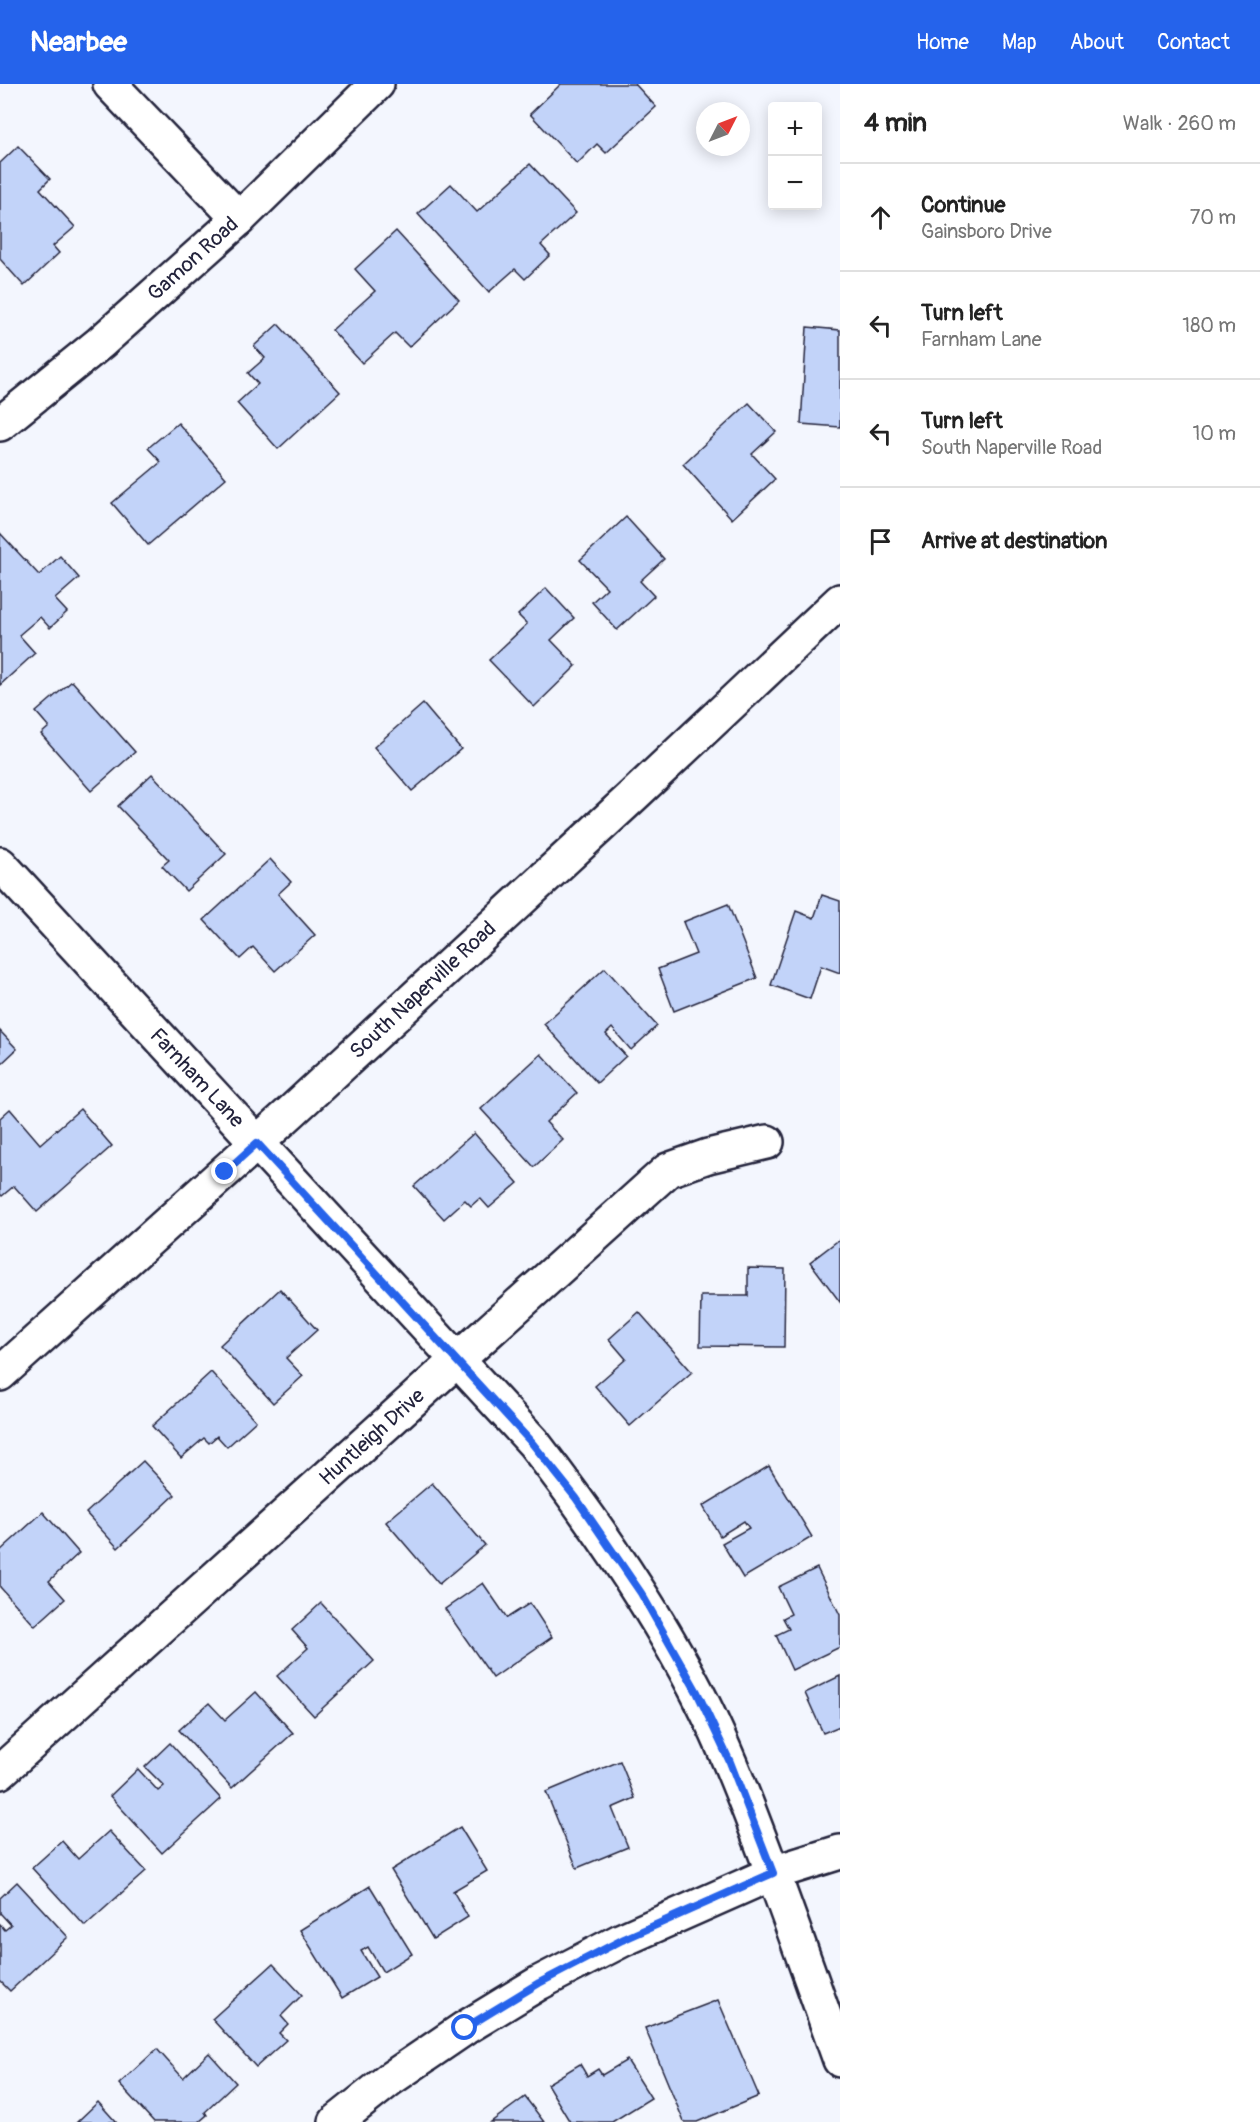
<!DOCTYPE html>
<html lang="en">
<head>
<meta charset="utf-8">
<style>
  :root { --surface:#fff; --page:#f2f2f2; --text:#222; --muted:#767676; --line:#e0e0e0; --accent:#2563eb }
  body { margin:0; font-family:Pangolin,sans-serif; background:var(--page); color:var(--text) }
  .controls { position:absolute; right:18px; top:18px; display:grid; overflow:hidden; border-radius:6px; box-shadow:0 3px 15px #0003 }
  .controls button { width:54px; height:54px; display:grid; place-items:center; padding:0; border:0; border-bottom:2px solid var(--line); background:var(--surface); color:var(--text); font:30px sans-serif }
  .compass { position:absolute; left:696px; top:18px; width:54px; height:54px; border-radius:50%; background:var(--surface); box-shadow:0 3px 15px #0003; rotate:48deg }
  .stop { position:absolute; width:18px; height:18px; margin:-14px; border:4px solid #2563eb; border-radius:50%; background:#fff }
  .stop.end { background:#2563eb; border-color:#fff; box-shadow:0 2px 6px #0008 }
  .list { margin:0; padding:0; list-style:none }
  h2 { display:flex; justify-content:space-between; align-items:center; height:78px; margin:0; padding:0 24px; font-size:26px }
  h2 small { font-size:20px; font-weight:400; color:var(--muted) }
  .list li { display:grid; grid-template-columns:39px 1fr auto; gap:18px; align-items:center; box-sizing:border-box; height:108px; padding:0 24px; border-top:2px solid var(--line) }
  .list b { display:block; font-size:22px; white-space:nowrap }
  .list p { margin:0; font-size:20px; white-space:nowrap; color:var(--muted) }
  .list em { font-size:20px; font-style:normal; color:var(--muted) }
  .icon { flex:none; width:33px; height:33px; fill:none; stroke:currentColor; stroke-width:2; stroke-linecap:round; stroke-linejoin:round }
  .map { position:relative; flex:none; width:840px; height:2038px; overflow:hidden }
  header { display:flex; align-items:center; gap:36px; box-sizing:border-box; height:84px; padding:0 30px; background:var(--accent); color:#fff }
  header strong { font-size:28px }
  nav { display:flex; gap:33px; margin-inline-start:auto; font-size:21px }
  main { display:flex }
  aside { flex:1; background:var(--surface) }
  .map>svg:first-child { display:block }
  .building { fill:#c2d3f9; stroke:#22223b; stroke-width:1.5 }
  .lines { fill:none; stroke-linecap:round; stroke-linejoin:round }
  .minor-casing { stroke:#22223b; stroke-width:38 }
  .major-casing { stroke:#22223b; stroke-width:38 }
  .minor { stroke:#fff; stroke-width:33 }
  .major { stroke:#fff; stroke-width:33 }
  .route { stroke:#2563eb; stroke-width:8 }
  .labels { text-anchor:middle; dominant-baseline:central; stroke-width:6; stroke-linejoin:round; paint-order:stroke }
  .street-label { font-size:21px; fill:#22223b; stroke:#fff }
</style>
</head>
<body>
<header>
<strong>Nearbee</strong>
<nav><a>Home</a><a>Map</a><a>About</a><a>Contact</a></nav>
</header>
<main>
<div class="map">
<svg width="840" height="2038" viewBox="0 0 840 2038">
  <rect width="100%" height="100%" fill="#f3f6fe"/>
  <filter id="ink" filterUnits="userSpaceOnUse"><feTurbulence type="fractalNoise" baseFrequency=".0167" numOctaves="2"/><feDisplacementMap in="SourceGraphic" scale="12" xChannelSelector="R" yChannelSelector="G"/><feConvolveMatrix kernelMatrix="1 2 1 2 8 2 1 2 1" color-interpolation-filters="sRGB"/></filter>
  <g filter="url(#ink)">
    <g class="building">
      <path d="M561 0H635L656 23 606 69 597 60 577 80 530 30Z"/>
      <path d="M18 62 50 95 40 105 75 143 53 162 59 169 24 202 0 175V79Z"/>
      <path d="M530 80 576 129 541 161 550 171 525 195 515 185 489 208 418 130 451 100 477 128Z"/>
      <path d="M396 147 459 216 409 263 395 249 362 279 332 246 375 207 355 185Z"/>
      <path d="M278 240 340 308 278 365 237 319 258 300 248 289 265 274 254 262Z"/>
      <path d="M807 243 840 246V343L801 340Z"/>
      <path d="M749 319 776 348 752 370 775 395 732 435 683 380Z"/>
      <path d="M178 339 226 394 148 461 112 419 161 378 148 364Z"/>
      <path d="M626 433 664 475 640 497 654 512 617 546 592 518 607 504 580 476Z"/>
      <path d="M0 449 39 491 60 472 79 494 55 515 67 528 50 544 40 533 19 551 35 569 0 601Z"/>
      <path d="M546 504 574 534 551 556 576 582 534 623 489 576 527 540 518 531Z"/>
      <path d="M72 597 135 668 91 707 41 650 49 643 36 628Z"/>
      <path d="M423 620 461 665 412 707 374 663Z"/>
      <path d="M152 690 226 770 186 807 162 782 169 776 118 722Z"/>
      <path d="M270 775 291 798 278 810 315 851 275 887 253 863 240 875 204 836Z"/>
      <path d="M822 811 840 817V889L821 882 810 915 771 901 796 827 814 834Z"/>
      <path d="M728 820 757 894 674 927 658 885 696 870 683 838Z"/>
      <path d="M605 884 657 942 631 966 612 944 606 950 626 972 597 999 544 940Z"/>
      <path d="M0 947 17 965 0 981Z"/>
      <path d="M541 970 577 1009 546 1038 563 1056 534 1083 481 1025Z"/>
      <path d="M10 1025 40 1060 80 1025 112 1062 37 1128 14 1102 2 1112 0 1110V1034Z"/>
      <path d="M474 1049 518 1099 489 1124 480 1114 471 1122 465 1116 444 1135 414 1102Z"/>
      <path d="M840 1155V1218L810 1178Z"/>
      <path d="M748 1184 785 1185 784 1263 700 1262 701 1212H748Z"/>
      <path d="M280 1205 317 1246 286 1274 303 1292 273 1319 220 1261Z"/>
      <path d="M639 1228 692 1288 630 1342 595 1302 626 1275 609 1255Z"/>
      <path d="M211 1288 256 1337 227 1363 217 1352 209 1359 204 1354 181 1374 152 1342Z"/>
      <path d="M143 1377 175 1411 118 1464 86 1429Z"/>
      <path d="M769 1382 812 1453 743 1494 722 1459 749 1444 744 1437 720 1452 703 1422Z"/>
      <path d="M432 1399 485 1461 439 1500 386 1438Z"/>
      <path d="M43 1428 79 1469 49 1497 65 1515 35 1542 0 1503V1467Z"/>
      <path d="M817 1484 840 1531V1563L792 1586 776 1551 789 1545 783 1534 791 1530 778 1503Z"/>
      <path d="M483 1499 507 1534 530 1519 552 1553 493 1594 445 1525Z"/>
      <path d="M321 1519 374 1577 314 1632 277 1592 308 1564 292 1546Z"/>
      <path d="M840 1592V1642L823 1649 805 1609Z"/>
      <path d="M256 1608 293 1649 232 1704 179 1646 209 1619 225 1636Z"/>
      <path d="M170 1659 221 1715 162 1769 110 1712 138 1685 158 1707 164 1702 145 1683Z"/>
      <path d="M620 1677 635 1714 612 1724 628 1763 577 1784 546 1708Z"/>
      <path d="M460 1743 487 1787 453 1807 468 1833 433 1855 391 1786Z"/>
      <path d="M109 1747 146 1787 85 1842 32 1784 62 1757 78 1775Z"/>
      <path d="M17 1798 68 1853 10 1907 0 1897V1840L5 1846 11 1841 0 1829V1814Z"/>
      <path d="M370 1802 412 1870 383 1888 368 1863 361 1867 377 1893 342 1914 300 1846Z"/>
      <path d="M273 1880 302 1911 281 1932 288 1940 279 1949 286 1956 256 1983 212 1935Z"/>
      <path d="M718 1916 759 2012 697 2038H684L645 1944Z"/>
      <path d="M157 1965 183 1994 209 1969 236 1999 205 2028 207 2031 199 2038H154L119 2000Z"/>
      <path d="M627 1976 651 2014 612 2038H570L547 2000 580 1980 587 1992 598 1985 602 1991Z"/>
      <path d="M525 2013 544 2038H491Z"/>
      <path d="M98 2018 116 2038H77Z"/>
    </g>
    <g class="lines">
      <g class="minor-casing">
        <g id="minor">
          <path d="M110 0 239 135"/>
          <path d="M0 340 100 259 239 135 377 0"/>
          <path d="M0 780 533 1358C594 1437 651 1519 697 1608 721 1654 740 1702 758 1750 787 1825 813 1901 840 1976"/>
          <path d="M0 1688 668 1086 708 1072 767 1058"/>
          <path d="M336 2038 390 1995 465 1944 539 1899 622 1856 773 1789 840 1768"/>
        </g>
      </g>
      <g class="major-casing">
        <path id="major" d="M0 1290 291 1028 634 711 840 517"/>
      </g>
      <use href="#minor" class="minor"/>
      <use href="#major" class="major"/>
    </g>
  </g>
  <g class="lines" filter="url(#ink)">
    <path class="route" d="M225 1088 257 1059 532 1359 576 1414 641 1509 697 1608 730 1678 773 1789 622 1856 539 1899 465 1944"/>
  </g>
  <g class="labels">
    <g class="street-label">
      <text transform="translate(193 175) rotate(-42)">Gamon Road</text>
      <text transform="translate(423 906) rotate(-43)">South Naperville Road</text>
      <text transform="translate(197 994) rotate(47)">Farnham Lane</text>
      <text transform="translate(372 1353) rotate(-42)">Huntleigh Drive</text>
    </g>
  </g>
</svg>
<div class="controls">
<button>+</button>
<button>−</button>
</div>
<svg class="compass" viewBox="-18 -18 36 36"><path d="M0-13l5 13h-10z" fill="#e53935"/><path d="M0 13l5-13h-10z" fill="#767676"/></svg>
<div class="stop" style="left:465px;top:1944px"></div>
<div class="stop end" style="left:225px;top:1088px"></div>
</div>
<aside>
<h2>4 min<small>Walk · 260 m</small></h2>
<ul class="list">
<li><svg class="icon" aria-label="ahead" viewBox="0 0 24 24"><path d="M12 20V5M6 11l6-6 6 6"/></svg><div><b>Continue</b><p>Gainsboro Drive</p></div><em>70 m</em></li>
<li><svg class="icon" aria-label="left" viewBox="0 0 24 24"><path d="M17 20v-9H6M10 6l-5 5 5 5"/></svg><div><b>Turn left</b><p>Farnham Lane</p></div><em>180 m</em></li>
<li><svg class="icon" aria-label="left" viewBox="0 0 24 24"><path d="M17 20v-9H6M10 6l-5 5 5 5"/></svg><div><b>Turn left</b><p>South Naperville Road</p></div><em>10 m</em></li>
<li><svg class="icon" aria-label="arrive" viewBox="0 0 24 24"><path d="M6 21V4h12l-3 4 3 4H6"/></svg><div><b>Arrive at destination</b></div></li>
</ul>
</aside>
</main>
</body>
</html>
